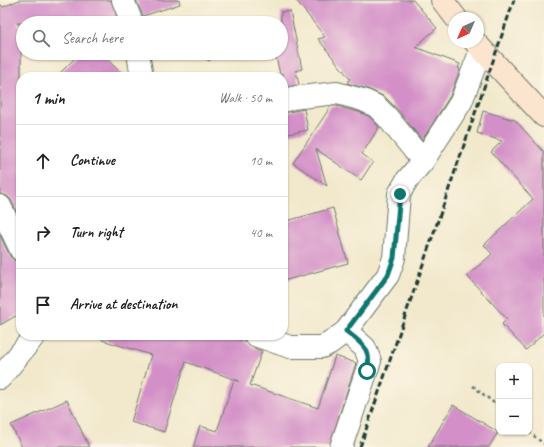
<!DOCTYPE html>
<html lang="en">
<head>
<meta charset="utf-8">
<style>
  :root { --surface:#fff; --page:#f6f6f6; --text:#222; --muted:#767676; --line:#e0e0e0 }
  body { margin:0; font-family:Caveat,sans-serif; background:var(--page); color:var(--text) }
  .controls { position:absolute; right:12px; bottom:12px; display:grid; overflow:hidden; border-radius:8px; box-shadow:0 1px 3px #0004 }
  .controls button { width:36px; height:36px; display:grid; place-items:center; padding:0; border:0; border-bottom:1px solid var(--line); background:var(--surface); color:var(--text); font:20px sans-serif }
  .compass { position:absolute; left:448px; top:12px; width:36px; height:36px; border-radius:50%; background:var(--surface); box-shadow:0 1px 3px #0004; rotate:225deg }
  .stop { position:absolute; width:12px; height:12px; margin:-9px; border:3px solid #0f766e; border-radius:50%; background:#fff }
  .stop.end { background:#0f766e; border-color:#fff; box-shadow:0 1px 4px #0008 }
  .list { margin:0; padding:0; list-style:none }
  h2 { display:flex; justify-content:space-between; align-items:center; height:52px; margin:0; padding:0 16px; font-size:17px }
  h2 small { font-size:13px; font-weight:400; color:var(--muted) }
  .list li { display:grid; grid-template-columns:26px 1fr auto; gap:12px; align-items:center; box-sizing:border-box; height:72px; padding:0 16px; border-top:1px solid var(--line) }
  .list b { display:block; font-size:15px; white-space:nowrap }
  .list em { font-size:13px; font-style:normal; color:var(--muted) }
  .icon { flex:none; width:22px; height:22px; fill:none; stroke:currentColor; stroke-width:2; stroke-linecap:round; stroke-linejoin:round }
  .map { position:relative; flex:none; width:544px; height:447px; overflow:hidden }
  .search { position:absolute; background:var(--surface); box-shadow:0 1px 3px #0004; left:16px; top:16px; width:272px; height:44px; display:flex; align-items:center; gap:10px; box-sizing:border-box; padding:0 14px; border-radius:22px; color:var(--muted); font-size:15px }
  .panel { position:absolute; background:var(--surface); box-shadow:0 1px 3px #0004; left:16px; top:72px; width:272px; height:268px; border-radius:16px }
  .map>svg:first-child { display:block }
  .building { fill:#d38fc7 }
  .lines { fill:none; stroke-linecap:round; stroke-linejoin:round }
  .minor-casing { stroke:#69796a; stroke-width:24 }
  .secondary-casing { stroke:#69796a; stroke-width:24 }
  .path { stroke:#69796a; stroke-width:2.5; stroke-dasharray:3 3; stroke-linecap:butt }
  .minor { stroke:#fff; stroke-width:22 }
  .secondary { stroke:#fce5cf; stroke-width:22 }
  .rail { stroke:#1f3d34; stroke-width:3; stroke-dasharray:6 3; stroke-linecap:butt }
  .route { stroke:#0f766e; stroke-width:5 }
</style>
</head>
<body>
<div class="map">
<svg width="544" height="447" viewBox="0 0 544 447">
  <rect width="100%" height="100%" fill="#fcf5e5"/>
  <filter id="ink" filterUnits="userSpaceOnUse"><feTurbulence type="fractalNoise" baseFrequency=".025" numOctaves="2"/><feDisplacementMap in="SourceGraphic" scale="8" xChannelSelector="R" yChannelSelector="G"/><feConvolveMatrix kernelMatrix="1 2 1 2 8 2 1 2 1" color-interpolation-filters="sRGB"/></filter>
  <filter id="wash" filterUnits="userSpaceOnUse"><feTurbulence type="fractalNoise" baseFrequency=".012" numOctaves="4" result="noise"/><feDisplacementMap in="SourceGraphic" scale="16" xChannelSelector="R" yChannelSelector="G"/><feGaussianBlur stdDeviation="0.9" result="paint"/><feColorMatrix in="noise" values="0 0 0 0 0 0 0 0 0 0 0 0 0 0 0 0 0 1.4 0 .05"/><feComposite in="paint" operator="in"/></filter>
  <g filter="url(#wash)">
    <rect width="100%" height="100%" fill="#f2e9cd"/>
    <g id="blocks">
      <g class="building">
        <path d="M19 0H111L119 23H17L21 28V221L11 200 7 196 0 194V4L3 7Z"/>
        <path d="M136 0H179L180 4 143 16Z"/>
        <path d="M296 0H413L437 28 415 47 460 64 458 68 460 69 450 96 422 140 397 109 385 97 368 89 347 83 350 79 318 39 325 37Z"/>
        <path d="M290 11 302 69 296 71 299 85 283 88V73L280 74 275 53H281V12Z"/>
        <path d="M194 18 202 23H190Z"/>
        <path d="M80 53H101L125 77H56Z"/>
        <path d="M197 53H214L209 61Z"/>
        <path d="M331 106H336L359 112 369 116 379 127 362 154 373 162 361 180 316 149 327 186 293 163Z"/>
        <path d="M304 109 308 130 283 135V113Z"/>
        <path d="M483 111 515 120 544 152V333L526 350 502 324 507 319 467 276 492 254 484 245 533 199 491 152 502 141 477 133Z"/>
        <path d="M333 208 348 263 283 281V222Z"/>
        <path d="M0 235 10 256 14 260 21 262V313L0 325Z"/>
        <path d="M103 335H225L245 342 251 347 262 351 250 385 318 408 335 356 356 363 329 447H193L200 426 217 431 234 380 239 381 186 362 164 432 131 422 151 355 102 340Z"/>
        <path d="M67 400 89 447H22L11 425Z"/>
        <path d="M453 405 498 432 489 447H428Z"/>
      </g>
    </g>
  </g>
  <g filter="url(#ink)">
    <use href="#blocks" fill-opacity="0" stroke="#69796a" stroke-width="1"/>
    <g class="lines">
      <g class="minor-casing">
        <g id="minor">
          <path d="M123 0 132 23"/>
          <path d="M138 53 142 77"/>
          <path d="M283 101 292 98 337 93 363 100 376 106 387 117 423 161"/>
          <path d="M0 206 21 250"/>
          <path d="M255 335 290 347H322L330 343 346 331 388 275 394 258 399 194 407 180 423 161 461 102 481 50"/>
          <path d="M0 378 35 335"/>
          <path d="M341 447 370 361 365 348 346 331"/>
        </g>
      </g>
      <g class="secondary-casing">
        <g id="secondary">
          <path d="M442 0 456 18"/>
          <path d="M475 42 544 116"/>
        </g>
      </g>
      <g class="path">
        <path d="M473 386 499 407"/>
        <path d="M529 432 544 444"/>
      </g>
      <use href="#minor" class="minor"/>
      <use href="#secondary" class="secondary"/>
      <path class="rail" d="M360 447 514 0"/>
    </g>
  </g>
  <g class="lines" filter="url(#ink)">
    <path class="route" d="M367 371C373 349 361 343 346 331L388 275 394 258 400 194"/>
  </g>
</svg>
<div class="controls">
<button>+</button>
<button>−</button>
</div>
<svg class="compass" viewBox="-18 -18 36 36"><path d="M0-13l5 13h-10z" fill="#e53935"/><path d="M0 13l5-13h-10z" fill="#767676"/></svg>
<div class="stop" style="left:367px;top:371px"></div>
<div class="stop end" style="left:400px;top:194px"></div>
<div class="search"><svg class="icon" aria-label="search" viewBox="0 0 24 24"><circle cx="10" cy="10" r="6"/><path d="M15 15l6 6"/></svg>Search here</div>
<section class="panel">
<h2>1 min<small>Walk · 50 m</small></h2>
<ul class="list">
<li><svg class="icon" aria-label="ahead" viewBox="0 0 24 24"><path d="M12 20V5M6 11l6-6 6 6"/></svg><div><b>Continue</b></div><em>10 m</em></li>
<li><svg class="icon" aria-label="right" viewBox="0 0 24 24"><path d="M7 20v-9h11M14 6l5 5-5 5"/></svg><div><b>Turn right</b></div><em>40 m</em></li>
<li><svg class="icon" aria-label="arrive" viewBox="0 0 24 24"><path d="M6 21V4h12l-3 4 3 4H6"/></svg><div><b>Arrive at destination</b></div></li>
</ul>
</section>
</div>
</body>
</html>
